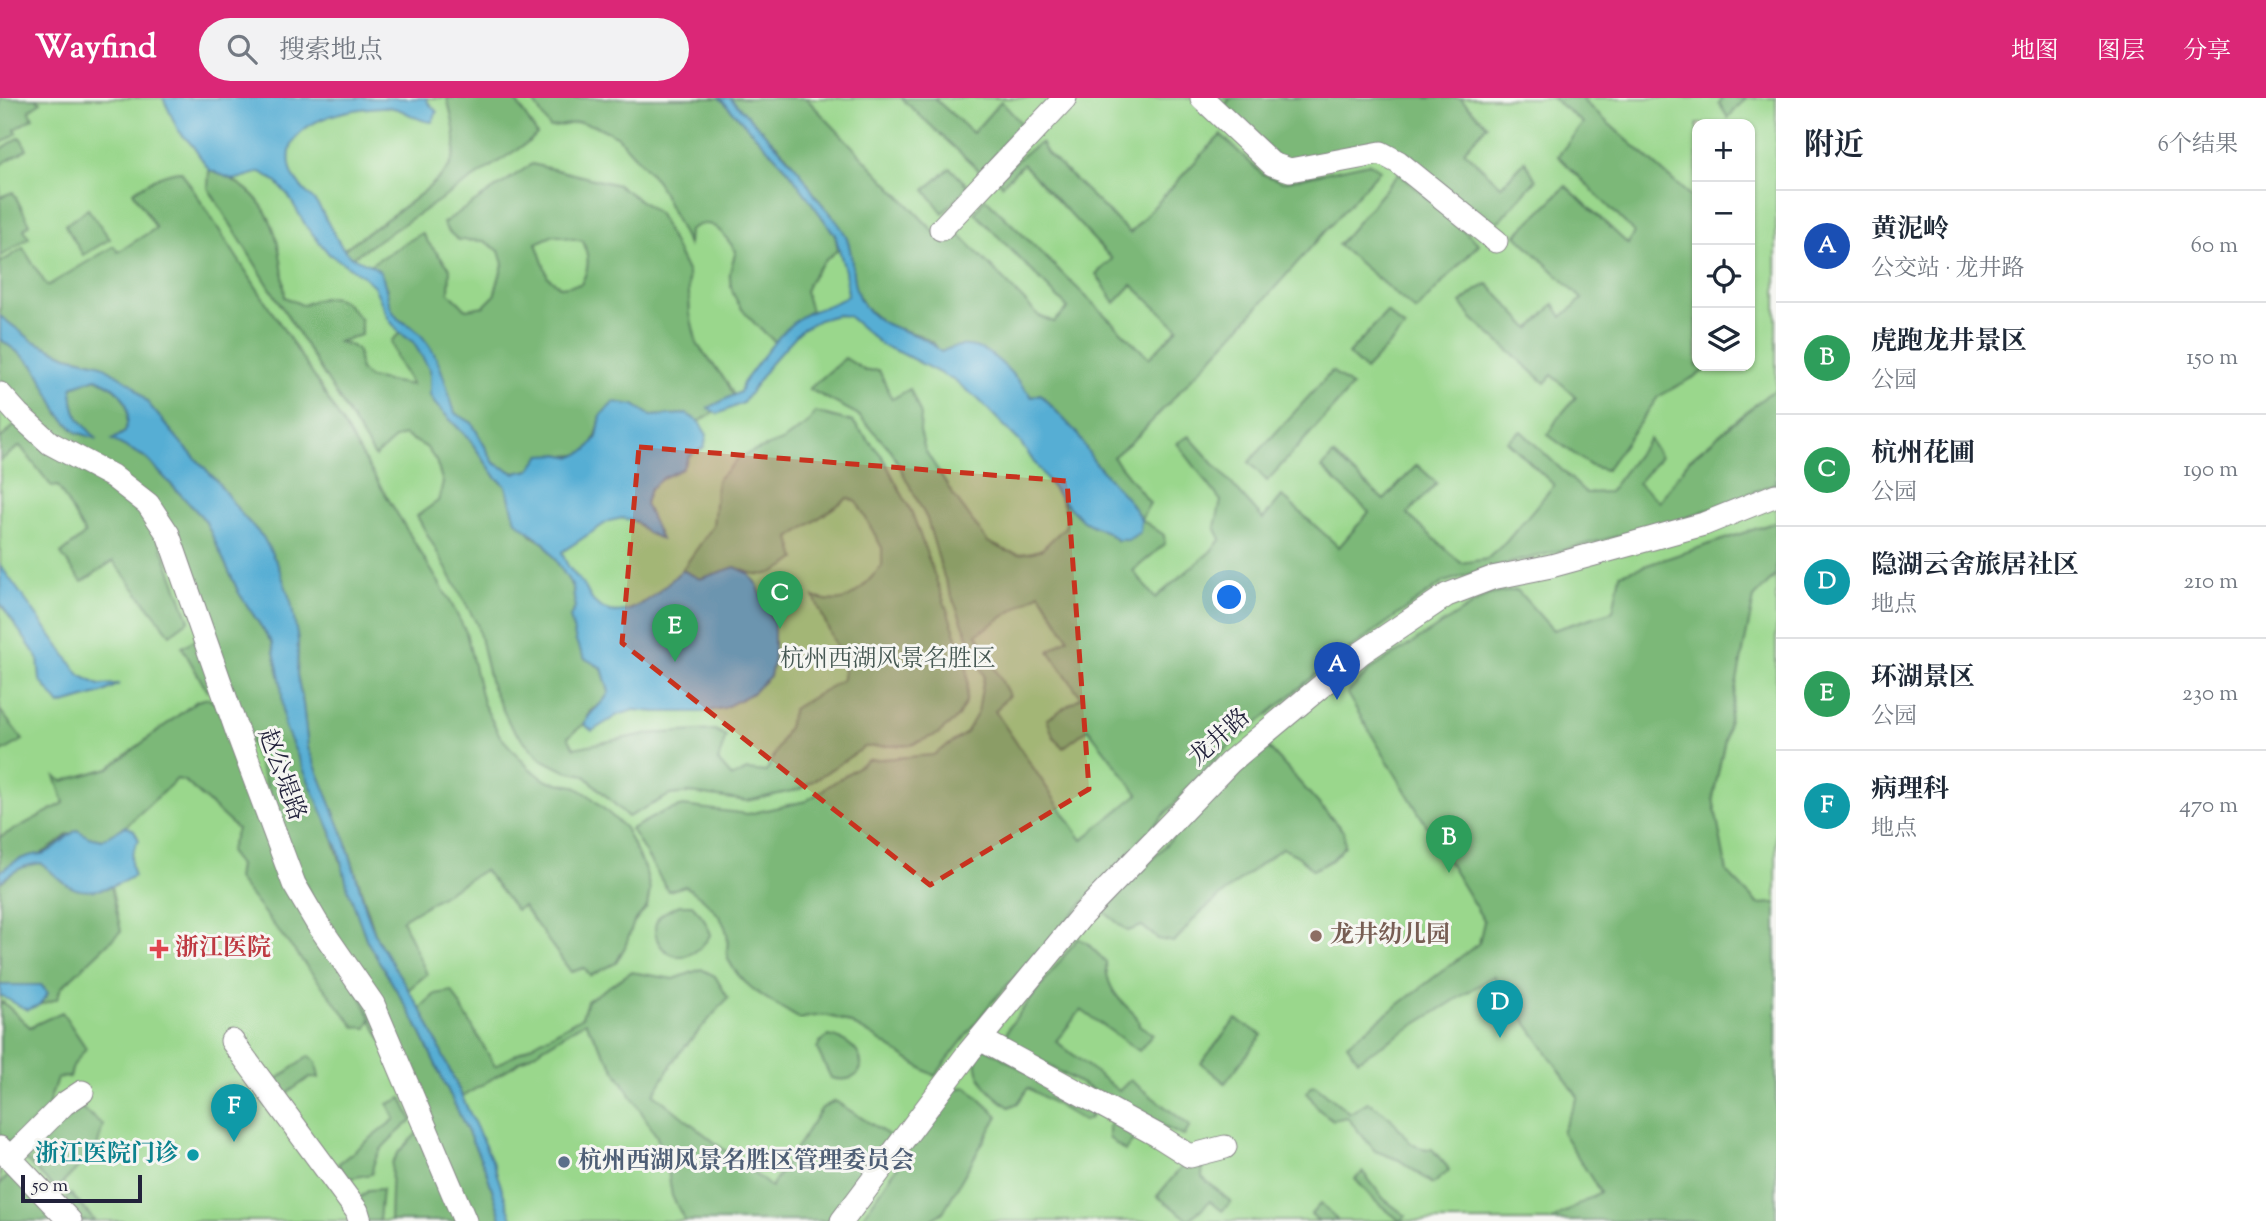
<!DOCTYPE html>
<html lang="zh">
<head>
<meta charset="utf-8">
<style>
  :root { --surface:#fff; --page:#f2f2f3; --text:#1f2937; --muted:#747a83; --line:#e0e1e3; --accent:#db2777 }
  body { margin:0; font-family:"Sorts Mill Goudy","Noto Serif SC",serif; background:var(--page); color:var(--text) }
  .controls { position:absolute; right:21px; top:21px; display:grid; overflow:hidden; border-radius:14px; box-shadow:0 2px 5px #0004 }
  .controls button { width:63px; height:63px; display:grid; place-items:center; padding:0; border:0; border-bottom:2px solid var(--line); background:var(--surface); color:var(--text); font:35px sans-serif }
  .scale { position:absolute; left:21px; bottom:18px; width:121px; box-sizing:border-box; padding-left:7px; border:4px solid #22223b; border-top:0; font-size:19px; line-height:24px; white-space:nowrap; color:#22223b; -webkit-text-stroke:5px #f6f6f2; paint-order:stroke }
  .you { position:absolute; left:1230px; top:500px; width:24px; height:24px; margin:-18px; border:5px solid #fff; border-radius:50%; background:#1a73e8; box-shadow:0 0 0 10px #1a73e833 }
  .badge { display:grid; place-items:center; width:46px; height:46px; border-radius:50%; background:var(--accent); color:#fff; font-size:23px; font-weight:700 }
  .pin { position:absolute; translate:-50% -58px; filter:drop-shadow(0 2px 4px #0008) }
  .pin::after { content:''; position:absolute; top:37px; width:24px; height:21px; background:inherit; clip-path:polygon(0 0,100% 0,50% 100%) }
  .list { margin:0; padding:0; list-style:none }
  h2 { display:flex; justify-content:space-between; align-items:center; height:91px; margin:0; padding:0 28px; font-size:30px }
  h2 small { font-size:23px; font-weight:400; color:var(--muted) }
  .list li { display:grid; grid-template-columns:46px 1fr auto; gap:21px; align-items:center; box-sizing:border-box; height:112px; padding:0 28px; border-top:2px solid var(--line) }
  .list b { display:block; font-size:26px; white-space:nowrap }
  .list p { margin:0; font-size:23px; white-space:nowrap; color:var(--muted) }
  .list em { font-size:23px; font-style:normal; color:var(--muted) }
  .icon { flex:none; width:38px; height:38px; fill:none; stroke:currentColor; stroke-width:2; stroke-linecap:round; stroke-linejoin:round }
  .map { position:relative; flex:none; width:1776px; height:1123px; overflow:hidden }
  header { display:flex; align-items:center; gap:42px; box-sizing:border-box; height:98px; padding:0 35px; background:var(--accent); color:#fff }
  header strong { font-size:33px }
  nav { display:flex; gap:38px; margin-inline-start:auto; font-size:24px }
  .search { width:490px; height:63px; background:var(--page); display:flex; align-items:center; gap:18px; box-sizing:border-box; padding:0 24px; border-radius:38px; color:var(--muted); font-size:26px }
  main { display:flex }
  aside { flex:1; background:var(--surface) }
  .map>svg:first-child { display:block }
  .green { fill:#9ad78c; stroke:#5e7c64; stroke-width:2; fill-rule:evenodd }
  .forest { fill:#7bb878; stroke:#4e6d5a; stroke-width:2; fill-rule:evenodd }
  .water { fill:#57aed4; stroke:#3c6888; stroke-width:2 }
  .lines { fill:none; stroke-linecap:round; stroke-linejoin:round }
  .minor-casing { stroke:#888688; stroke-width:25 }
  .minor { stroke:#fff; stroke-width:23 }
  .marked { fill:#c8321e; fill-opacity:0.2; stroke:#c8321e; stroke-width:5; stroke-dasharray:14 9; stroke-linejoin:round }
  .education-dot { fill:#8d6e63; stroke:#f6f6f2; stroke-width:2.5 }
  .health-dot { fill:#e0444e; stroke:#f6f6f2; stroke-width:2.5 }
  .culture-dot { fill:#0f9aa8; stroke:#f6f6f2; stroke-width:2.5 }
  .service-dot { fill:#5c6f8a; stroke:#f6f6f2; stroke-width:2.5 }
  .labels { text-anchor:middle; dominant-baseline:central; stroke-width:6; stroke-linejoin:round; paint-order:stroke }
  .park-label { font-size:24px; fill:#465853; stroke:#f6f6f2 }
  .street-label { font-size:24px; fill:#22223b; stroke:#f6f6f2 }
  .education-label { font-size:24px; font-weight:bold; fill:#785e54; stroke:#f6f6f2; text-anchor:start }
  .health-label { font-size:24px; font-weight:bold; fill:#be3a42; stroke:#f6f6f2; text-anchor:start }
  .culture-label { font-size:24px; font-weight:bold; fill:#0d838f; stroke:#f6f6f2; text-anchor:end }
  .service-label { font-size:24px; font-weight:bold; fill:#4e5e75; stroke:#f6f6f2; text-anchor:start }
</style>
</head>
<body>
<header>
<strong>Wayfind</strong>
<div class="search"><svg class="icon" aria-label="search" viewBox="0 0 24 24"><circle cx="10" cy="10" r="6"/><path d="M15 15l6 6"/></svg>搜索地点</div>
<nav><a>地图</a><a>图层</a><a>分享</a></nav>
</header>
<main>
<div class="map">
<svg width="1776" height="1123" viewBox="0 0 1776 1123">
  <rect width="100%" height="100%" fill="#f6f6f2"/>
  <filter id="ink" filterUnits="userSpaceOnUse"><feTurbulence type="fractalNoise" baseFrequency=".0143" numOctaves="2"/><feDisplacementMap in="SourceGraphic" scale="14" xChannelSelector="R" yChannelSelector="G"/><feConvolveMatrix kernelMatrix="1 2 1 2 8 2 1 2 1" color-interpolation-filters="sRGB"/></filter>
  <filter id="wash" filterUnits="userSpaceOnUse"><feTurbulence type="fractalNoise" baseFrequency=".00686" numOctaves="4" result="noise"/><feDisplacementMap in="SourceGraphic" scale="28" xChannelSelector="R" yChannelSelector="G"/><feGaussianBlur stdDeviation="1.57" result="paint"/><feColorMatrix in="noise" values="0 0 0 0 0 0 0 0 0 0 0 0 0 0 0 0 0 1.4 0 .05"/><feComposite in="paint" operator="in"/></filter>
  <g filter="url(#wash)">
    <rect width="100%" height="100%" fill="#efe9d4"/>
    <path class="green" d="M0 0H1776V1123H0ZM1697 26H1750V268H1697Z"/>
    <g class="forest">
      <path d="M0 0H36L41 4 29 12 33 20 15 31 17 35 0 46Z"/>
      <path d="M447 0H514L537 36 530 43 353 159 348 157 344 151C368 133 440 88 451 65 460 44 452 20 447 0Z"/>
      <path d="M531 0H720L788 72 835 137 838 152C822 163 813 175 805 193L811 213 800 220 775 244C756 227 727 204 730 175 731 167 734 160 736 153 722 135 713 116 689 132L688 147 657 83 617 38 596 28 579 24 550 30Z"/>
      <path d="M730 0H806L944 144 956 133 1039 218 1054 224 1068 210 975 115 985 100 1149 260 1178 230 1132 187 1115 205 1096 176 1112 161 1023 66 1002 87 997 81 1025 55 1041 45 1047 55 1130 135 1204 54 1221 37 1262 76 1283 84 1369 65 1380 72 1239 230 1138 338 1113 359 1150 405 1141 421 1164 437 1165 446 1133 473 1155 500 1210 454 1221 441 1215 429 1221 403 1177 345 1189 338 1263 421 1282 398 1339 449 1369 414 1322 370 1333 357 1384 402 1417 367 1437 385 1407 416 1461 465 1487 461 1506 444 1554 387 1507 343 1521 333 1586 395 1609 394 1649 341 1660 359 1638 385 1659 404 1689 362 1768 296 1776 292V385L1679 423 1494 469 1444 484 1322 571 1219 657 992 904 935 978C904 962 860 923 828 918 820 916 809 919 800 921 775 905 743 891 729 863 725 856 729 845 727 836 724 817 701 798 685 788L668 793 631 731 663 714 683 708 748 716 806 703 868 662 933 657 966 635 978 614 984 578 944 479 927 421 891 352 857 316 809 291 845 260 866 273 879 272 892 301 910 291 921 317 920 333 925 352 952 395 988 444 1007 453 1019 456 1033 454 1042 451 1065 429 1068 417 1060 400 1083 423 1107 434 1116 442 1113 386 1093 362 1076 334 1040 296 1032 300 941 255 932 244 919 237 884 226 866 210 854 191 851 164 833 118 817 100 802 77 786 57ZM1040 495 1068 540 1049 553 1081 599 1047 621 1053 638 1063 650 1088 631 1138 696 1082 742 995 613 1009 597 977 536Z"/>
      <path d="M901 0H934L973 35 1001 3 1021 25 981 74Z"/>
      <path d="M1231 0H1460L1487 27 1464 53 1501 88 1525 63 1536 82 1501 121 1490 128 1411 58 1380 44 1364 46 1305 62 1282 64 1224 8Z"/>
      <path d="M1552 0H1580L1697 104V268H1713L1658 299 1606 372 1591 368 1548 337 1557 321 1576 299 1552 277 1545 285 1473 221 1461 205 1478 191 1488 186 1530 231 1554 206 1562 219 1582 201 1516 137 1566 88 1628 146 1634 134 1558 58 1583 25Z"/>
      <path d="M1723 0H1746L1728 20 1719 5Z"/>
      <path d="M20 39 27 51 0 67V52Z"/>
      <path d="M532 66 618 87 659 116 688 175 690 216 697 246 727 284 735 300 699 324 687 316 651 318 634 307 601 317C596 346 590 363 557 356L530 372 514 375 494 365 472 325 455 315 439 268 428 247 411 228 397 221 388 205 387 190 369 167 422 135 430 147 450 170 449 195 466 211 484 208 494 198 503 166 499 153 484 143 458 142 447 132 443 125ZM554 137 583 143C589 160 590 169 581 186L561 189 548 179 536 145Z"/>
      <path d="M950 70 968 88 943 115 925 92Z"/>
      <path d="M209 72C217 76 227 78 234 83 278 107 281 155 285 199L302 207C333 195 340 195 361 222V237L338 244 352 248 358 253 360 272 369 280 412 287 398 264 391 243 400 235 413 243 424 258 430 273V297L435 306 469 341 496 379 506 388 511 405 532 438 545 446 573 489 575 510 594 566 602 570 609 594 605 603 590 613 584 626 568 639 574 650 646 636 715 632 726 638 718 663 732 679 747 672 766 674 788 629 793 611 843 581 844 566 814 499C849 511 859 492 882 468V450L857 404 848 400 790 440 796 461C772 478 763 482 735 469L700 481 682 472 713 428 717 382 741 358 782 343 808 325 815 314 853 324 882 358 912 415 967 567 968 585 966 604 957 620 938 636 911 647 865 649 801 691 747 703 690 695 670 697 628 719 584 677 565 673 541 661 511 629 491 587 477 526 417 418 438 403 443 385 436 363 426 349 404 337 396 340 375 359 208 90Z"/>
      <path d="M181 73 317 283 450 503 466 534 483 605 500 638 529 670 547 683 574 688 590 698 625 730 646 774 650 792 647 809 634 824 625 849 616 865 590 878 584 870 571 874 523 808 516 812 484 772 402 822 427 876 408 892 377 841 346 744 308 650 303 606 297 577 298 542 263 439 243 418 215 381 98 265 67 258 33 243 0 218V165L23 150 47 188 114 148 118 154 156 130 133 94C149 84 162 74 181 73Z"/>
      <path d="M1399 75 1479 146 1416 213 1338 147Z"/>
      <path d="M13 94 30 126 24 131 29 140 0 159V99Z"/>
      <path d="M88 111 110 141 83 157 65 127Z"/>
      <path d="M1387 214 1405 230 1365 272 1348 256Z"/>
      <path d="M0 241 23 258 36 270 60 317 76 334 95 340C78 322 72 314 72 289L96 280C122 291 134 306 125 334L113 342 145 359 205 422 239 495 272 545 281 585 367 843 415 923 486 1072 502 1123H474L303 788 174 432 55 338 24 311 0 284Z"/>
      <path d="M1332 273 1352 289 1267 383 1249 364Z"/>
      <path d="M15 327 133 405 153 426 189 522 170 536 113 463 82 484 61 456 85 436 58 388 52 389 20 348 0 363V341Z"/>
      <path d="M1776 424V477L1754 500 1713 700 1727 774 1758 806 1776 805V1123H1551L1600 1094 1562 1034 1578 999 1494 878 1358 962 1347 946 1479 845 1484 823 1347 596 1370 572 1488 497 1517 492 1553 532 1613 513 1620 476Z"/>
      <path d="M196 541 213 587 207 593 182 549Z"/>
      <path d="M208 600 217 607 371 920 367 930 355 929 237 781 239 767 229 754 237 731 185 683 177 681 126 728 102 742 68 736C48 755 25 764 0 774V739L64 705 55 678 63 683 109 670 197 603Z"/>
      <path d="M0 612 23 642 0 655Z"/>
      <path d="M1268 649 1344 734 1345 748 1332 762 1313 772 1298 758 1282 750C1253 772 1226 793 1199 816 1189 825 1184 836 1173 844L1158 841 1142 828 1128 833 1104 814 1193 717Z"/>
      <path d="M41 765 52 774 105 790 111 788 121 833 61 890 57 901 39 907 48 895 41 887H0V785C13 773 23 767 41 765Z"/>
      <path d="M680 807H692L703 819 711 836C680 886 641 839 660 818 666 812 673 810 680 807Z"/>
      <path d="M1078 840 1087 845 1106 864C1106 883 1113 896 1127 909 1133 915 1138 917 1139 927L1153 936 1139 953 1081 912 1056 943 1119 993 1130 982 1190 1028 1184 1038C1144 1021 1107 1000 1069 979 1048 967 1023 955 1006 937L1009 929Z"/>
      <path d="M701 871 715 878 728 900 676 959 654 996 771 1089 822 1010 835 1003 890 1038 827 1123H685L672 1098 668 1072 657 1039 585 924 462 999 420 910 435 896 452 893 495 968 582 919 587 903 631 874 674 881Z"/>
      <path d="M3 904 30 929 62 914 86 950 73 968 70 979 57 980 50 1001 48 1012 10 1045 0 1038V907Z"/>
      <path d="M1236 921 1262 937 1225 985 1201 965Z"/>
      <path d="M829 938C870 945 873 990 831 980L817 951 820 944Z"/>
      <path d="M984 949 1092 1012 1091 1019 1084 1023 1028 990 1018 1005 1009 1009C988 994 973 980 977 953Z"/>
      <path d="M309 958 316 964 319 980 310 979 286 996 276 982Z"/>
      <path d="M1315 987 1350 1015 1368 1004C1378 1010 1388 1016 1396 1026 1408 1041 1410 1051 1432 1051L1450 1072 1433 1086 1399 1062 1375 1053 1347 1019 1333 1022 1318 1011 1307 994 1311 988Z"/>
      <path d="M967 989 998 1018 943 1114 929 1123H860L951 991Z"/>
      <path d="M402 1000 412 1022C395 1038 373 1051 372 1076L346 1081 338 1066 395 1021 388 1006Z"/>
      <path d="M79 1008 103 1027 97 1050 56 1092 23 1059 67 1017Z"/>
      <path d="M1114 1024 1138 1035 1125 1053 1109 1040V1027Z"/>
      <path d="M421 1031 458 1123H390L392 1065 398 1055Z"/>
      <path d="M1186 1064 1203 1067 1202 1079 1231 1104 1222 1113 1210 1103 1189 1122 1157 1098Z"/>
      <path d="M12 1074 56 1123H0V1086Z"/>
      <path d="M1363 1074 1384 1101 1406 1118 1400 1123 1374 1102 1355 1081Z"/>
      <path d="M382 1091 379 1123H367L356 1103 369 1092Z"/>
      <path d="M71 1096 95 1123H79L63 1104Z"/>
      <path d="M1321 1105 1338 1123H1318L1311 1116Z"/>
    </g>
    <g class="water">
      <path d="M163 0H427V3L437 14 432 24C411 23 405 8 382 9 345 11 273 24 293 77 298 89 313 99 320 110 327 122 338 147 348 156 356 164 373 164 380 174 389 189 385 205 396 218 399 223 404 224 409 227 416 231 423 239 428 246 442 265 447 293 455 315L472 325 494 365 514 375 530 372 541 357 557 356 573 359 587 352 597 339 601 317 614 304 634 307 651 318 687 316 699 324 707 337 704 349 689 358 682 371 663 380 650 391 645 406 661 441 647 435 636 424 623 420 609 423 562 454C568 471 572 473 583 486 587 491 589 499 594 504 623 533 662 491 682 472L700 481 735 469 748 475 758 488 764 507 774 524V562L770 578 751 596 724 610 702 614H655L634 612 618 617 592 633 584 626C592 609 602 609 609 594L602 570 584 560 576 544 570 519 575 510 573 489 545 446 516 423 506 388 496 379 469 341 435 306 430 297V272L413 244 400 235 389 222 374 188 363 178 329 156 306 128 288 97 276 84 261 74 234 82 209 72 192 47 178 32Z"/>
      <path d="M720 0H730C754 24 778 48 800 74 806 82 811 92 817 100 827 113 839 123 846 138 857 163 847 186 865 209 886 236 918 229 941 254 982 232 1008 272 1032 299L1040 296 1076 334 1093 362 1129 403 1141 421 1140 434 1128 442H1117L1107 434 1083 423 1060 400 1019 343 978 301 955 283 901 255 883 248 848 218 837 217 819 222 801 232 771 265 743 305 718 316 708 310 740 294 743 285C760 263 776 238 798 221 813 209 835 209 848 197L845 173 835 137 788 72Z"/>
      <path d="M0 218 33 243 67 258 98 265 132 286 183 347 215 381 243 418 263 439 278 467 291 504 298 542 297 577 303 606 308 650 346 744 366 812 377 841 424 917 493 1065 513 1123H502L486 1072 415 923 367 843 348 791 338 750 284 627 281 585 272 545 239 495 205 422 145 359 112 342 125 334C134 306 122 291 96 280L72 289C72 315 79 323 97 341L76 334 60 317 36 270 23 258 0 241Z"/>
      <path d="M0 467 80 577 99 587 119 586 102 595 60 607 40 582 38 560 0 505Z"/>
      <path d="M126 728 134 732 139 742C130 756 129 763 134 778 115 788 87 801 66 786 57 780 50 772 41 765 23 767 13 773 0 784V774C8 767 18 761 29 758 34 756 40 757 45 755 58 750 65 738 77 732L89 739 102 742Z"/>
      <path d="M0 887H41L48 895 39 907 27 912 0 897Z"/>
    </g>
  </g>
  <g filter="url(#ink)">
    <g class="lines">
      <g class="minor-casing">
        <g id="minor">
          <path d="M1202 0 1272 66 1290 72 1381 55 1398 64 1496 143"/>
          <path d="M941 131 1065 0"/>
          <path d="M0 296 18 316 50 345 112 378 148 406 168 436 238 636 294 786 317 825 373 906 465 1123"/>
          <path d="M980 941 1157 1037 1190 1058 1225 1049"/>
          <path d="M232 943 357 1113 360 1123"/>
          <path d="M0 1050 70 1123"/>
          <path d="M10 1060 64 1006 82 994"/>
          <path d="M842 1123 969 954 1083 816 1230 664 1361 555 1447 497 1492 480 1551 468 1704 426 1776 397"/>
        </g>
      </g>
      <use href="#minor" class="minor"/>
    </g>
  </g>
  <path class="marked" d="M639 349 1067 383 1089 691 930 787 622 545Z"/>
  <circle class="education-dot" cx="1316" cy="838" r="7"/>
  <path class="health-dot" d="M155.5 840.5h7v7h7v7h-7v7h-7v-7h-7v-7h7z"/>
  <circle class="culture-dot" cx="193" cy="1057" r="7"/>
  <circle class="service-dot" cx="564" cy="1064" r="7"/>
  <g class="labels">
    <g class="park-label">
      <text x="888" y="562">杭州西湖风景名胜区</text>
    </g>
    <g class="street-label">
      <text transform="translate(1220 640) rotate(-42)">龙井路</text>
      <text transform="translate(281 677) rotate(70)">赵公堤路</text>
    </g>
    <g class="education-label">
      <text x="1330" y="838">龙井幼儿园</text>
    </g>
    <g class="health-label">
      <text x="175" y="851">浙江医院</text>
    </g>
    <g class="culture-label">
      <text x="179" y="1057">浙江医院门诊</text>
    </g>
    <g class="service-label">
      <text x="578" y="1064">杭州西湖风景名胜区管理委员会</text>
    </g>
  </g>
</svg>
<div class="controls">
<button>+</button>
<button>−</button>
<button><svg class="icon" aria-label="locate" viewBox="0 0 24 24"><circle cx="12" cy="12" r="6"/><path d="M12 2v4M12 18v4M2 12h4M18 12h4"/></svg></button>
<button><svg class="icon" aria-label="layers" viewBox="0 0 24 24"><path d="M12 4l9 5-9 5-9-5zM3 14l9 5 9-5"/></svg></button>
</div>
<div class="scale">50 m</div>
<div class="you"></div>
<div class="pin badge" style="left:1337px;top:602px;background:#1a4fb4">A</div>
<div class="pin badge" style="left:1449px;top:775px;background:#2e9e5b">B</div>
<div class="pin badge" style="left:780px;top:531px;background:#2e9e5b">C</div>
<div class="pin badge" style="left:1500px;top:940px;background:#0f9aa8">D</div>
<div class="pin badge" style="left:675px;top:564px;background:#2e9e5b">E</div>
<div class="pin badge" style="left:234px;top:1044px;background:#0f9aa8">F</div>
</div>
<aside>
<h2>附近<small>6个结果</small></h2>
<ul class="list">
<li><span class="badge" style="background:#1a4fb4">A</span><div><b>黄泥岭</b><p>公交站 · 龙井路</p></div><em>60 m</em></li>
<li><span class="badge" style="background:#2e9e5b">B</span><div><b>虎跑龙井景区</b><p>公园</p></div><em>150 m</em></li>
<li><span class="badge" style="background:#2e9e5b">C</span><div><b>杭州花圃</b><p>公园</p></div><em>190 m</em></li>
<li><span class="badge" style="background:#0f9aa8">D</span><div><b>隐湖云舍旅居社区</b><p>地点</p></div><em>210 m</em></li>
<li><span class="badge" style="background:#2e9e5b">E</span><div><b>环湖景区</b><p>公园</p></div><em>230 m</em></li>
<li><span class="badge" style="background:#0f9aa8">F</span><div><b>病理科</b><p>地点</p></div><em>470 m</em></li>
</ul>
</aside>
</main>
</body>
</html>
